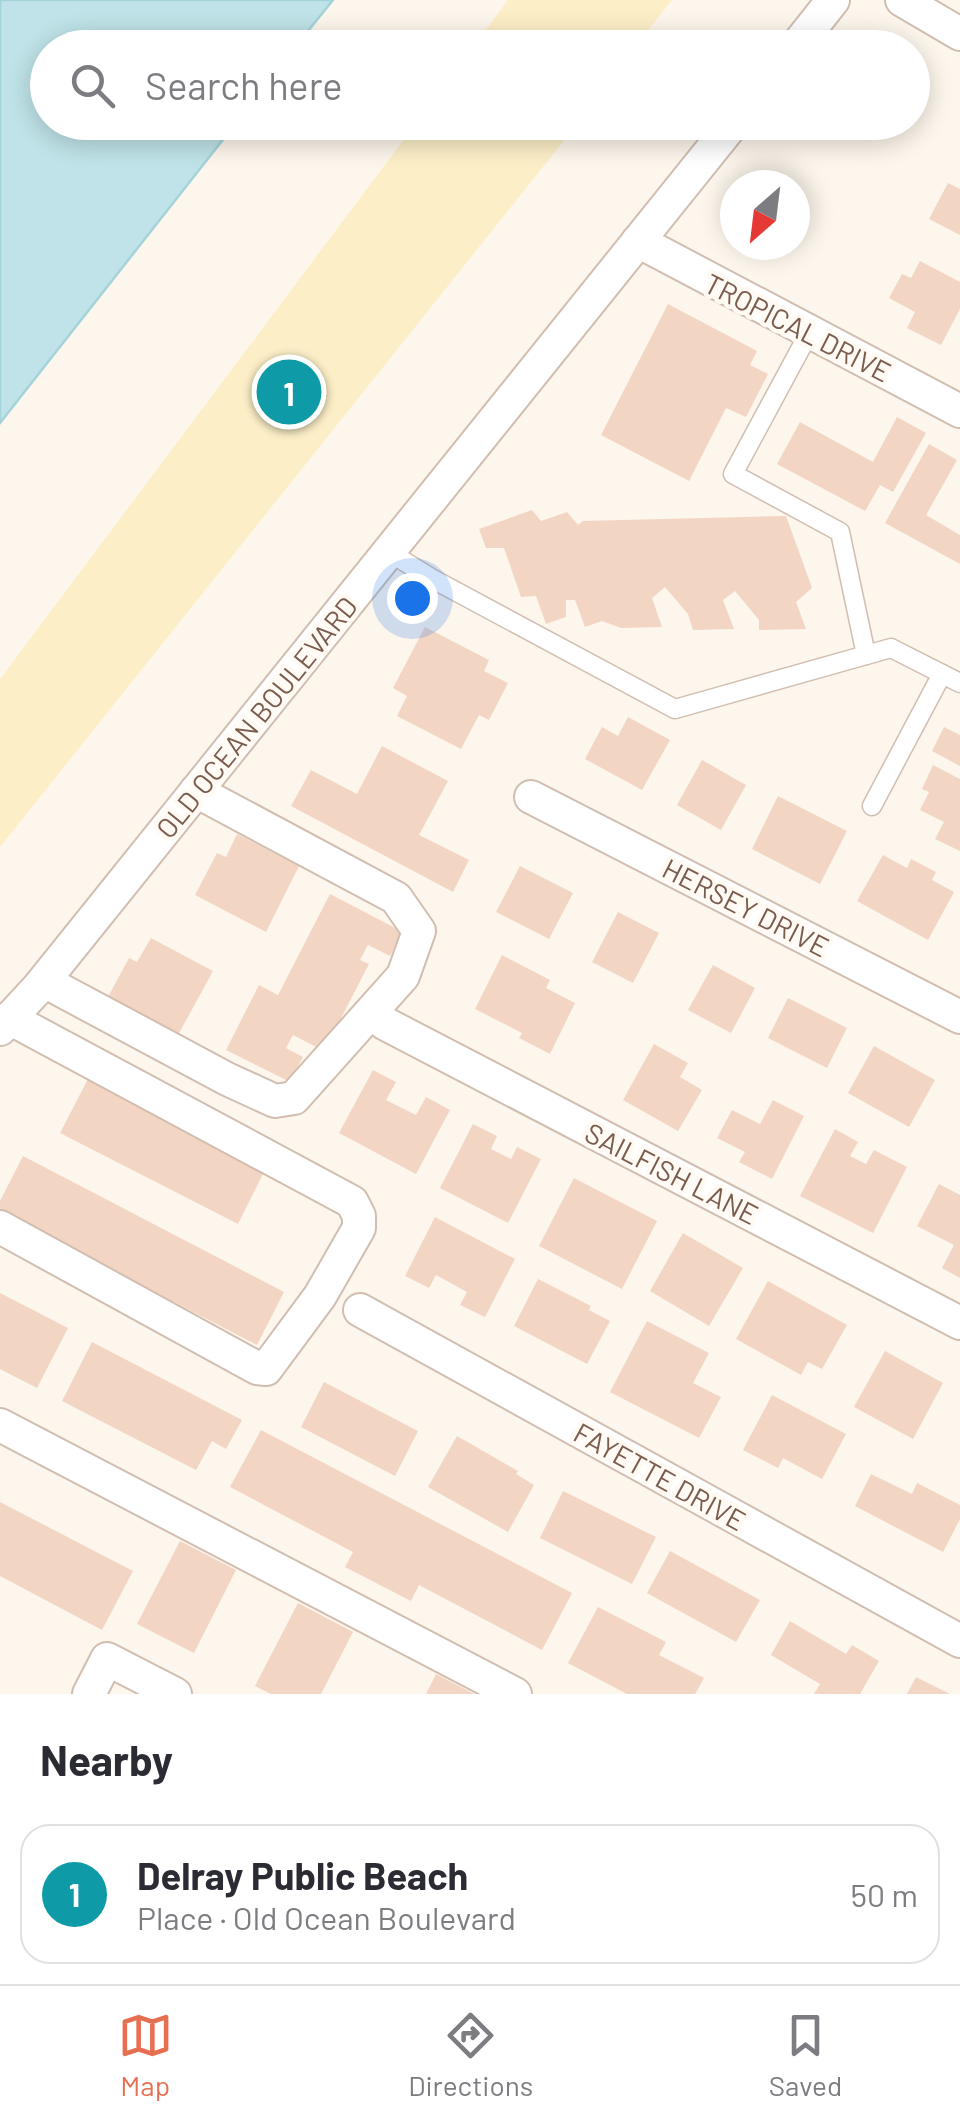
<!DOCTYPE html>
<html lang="en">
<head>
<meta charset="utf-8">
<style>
  :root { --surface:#fff; --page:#f7f7f7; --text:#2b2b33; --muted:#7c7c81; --line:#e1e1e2; --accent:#e76f51 }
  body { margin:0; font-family:Barlow,sans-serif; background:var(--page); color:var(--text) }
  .compass { position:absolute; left:720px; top:170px; width:90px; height:90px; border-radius:50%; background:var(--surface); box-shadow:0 5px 25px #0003; rotate:208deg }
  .you { position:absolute; left:412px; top:598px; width:35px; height:35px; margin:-25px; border:8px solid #fff; border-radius:50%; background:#1a73e8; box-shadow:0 0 0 15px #1a73e833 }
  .badge { display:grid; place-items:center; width:65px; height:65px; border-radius:50%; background:var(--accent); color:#fff; font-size:32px; font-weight:700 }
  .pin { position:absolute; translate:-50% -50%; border:5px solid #fff; box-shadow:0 2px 10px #0006 }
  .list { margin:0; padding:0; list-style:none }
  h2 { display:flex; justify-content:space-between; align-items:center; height:130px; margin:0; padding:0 40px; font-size:42px }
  h2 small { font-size:32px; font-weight:400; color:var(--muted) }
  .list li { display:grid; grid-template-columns:65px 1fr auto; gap:30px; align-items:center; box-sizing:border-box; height:140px; margin:0 20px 20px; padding:0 20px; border:2px solid var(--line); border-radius:30px }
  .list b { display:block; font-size:38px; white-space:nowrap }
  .list p { margin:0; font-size:32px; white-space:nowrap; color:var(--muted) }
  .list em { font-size:32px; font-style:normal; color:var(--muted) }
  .icon { flex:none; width:55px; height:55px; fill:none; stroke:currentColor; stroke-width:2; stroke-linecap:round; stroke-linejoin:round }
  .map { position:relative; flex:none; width:960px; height:1694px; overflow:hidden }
  .search { position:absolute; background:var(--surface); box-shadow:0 5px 25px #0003; left:30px; right:30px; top:30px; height:110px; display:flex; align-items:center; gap:25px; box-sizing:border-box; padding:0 35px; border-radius:55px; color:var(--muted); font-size:38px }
  .sheet { height:290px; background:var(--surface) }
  nav { display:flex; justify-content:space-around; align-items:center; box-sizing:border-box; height:140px; border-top:2px solid var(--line); background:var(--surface); font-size:28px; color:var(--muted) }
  nav a { display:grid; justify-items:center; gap:5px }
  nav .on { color:var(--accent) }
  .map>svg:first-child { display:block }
  .sand { fill:#fcefc7 }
  .water { fill:#bfe3e8; stroke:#a5d3da; stroke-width:2.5 }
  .building { fill:#f3d5c3 }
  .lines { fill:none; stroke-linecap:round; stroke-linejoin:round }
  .lane-casing { stroke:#d1beb0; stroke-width:21 }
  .street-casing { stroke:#d1beb0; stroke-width:36 }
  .lane { stroke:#fff; stroke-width:18 }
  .street { stroke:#fff; stroke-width:32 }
  .labels { text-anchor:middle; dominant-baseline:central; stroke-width:9; stroke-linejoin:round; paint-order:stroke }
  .street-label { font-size:28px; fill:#7a5c4d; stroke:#fffaf3 }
</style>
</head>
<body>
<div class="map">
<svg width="960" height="1694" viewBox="0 0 960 1694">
  <rect width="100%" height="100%" fill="#fdf6ec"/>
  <g class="sand">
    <path d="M508 0H672L635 47H473Z"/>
    <path d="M417 122 578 123 0 847V679Z"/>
  </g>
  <path class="water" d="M0 0H333L295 47 48 48V122L236 123 0 423Z"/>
  <g class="building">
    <path d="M948 183 960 189V235L929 219Z"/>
    <path d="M920 261 960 282V309L941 345 907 328 915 312 889 298 902 274 911 278Z"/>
    <path d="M668 304 757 351 750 365 768 374 746 417 726 408 689 481 601 435Z"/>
    <path d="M897 417 926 433 893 492 880 485 865 511 777 464 800 422 873 462Z"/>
    <path d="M929 444 957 460 926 515 960 535V564L885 523Z"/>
    <path d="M532 510 541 521 567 512 578 525 583 521 786 516 812 588 796 602 806 629 759 630V620L735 591 723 600 734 629 693 630 688 614 665 587 652 598 662 627 621 628 602 621 585 627 575 600H566V617L546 624 536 596 521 597 504 548H486L479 529Z"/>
    <path d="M425 627 489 660 484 671 508 683 489 720 479 715 461 749 397 716 407 696 393 688Z"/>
    <path d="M628 717 670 740 642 790 585 759 602 727 618 736Z"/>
    <path d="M944 727 960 735V766L932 751Z"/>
    <path d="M382 746 448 781 419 835 469 860 453 892 291 806 311 770 357 794Z"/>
    <path d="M702 760 746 785 721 830 677 805Z"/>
    <path d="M933 765 960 779V851L935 839 944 822 920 810 929 792 922 789Z"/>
    <path d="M778 796 847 831 820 884 752 849Z"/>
    <path d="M237 834 299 866 266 932 195 895 217 853 226 857Z"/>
    <path d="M883 855 907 868 911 859 936 872 932 880 954 892 928 940 857 901Z"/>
    <path d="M520 866 573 893 549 939 496 912Z"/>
    <path d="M330 894 403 932 390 956 368 945 360 960 369 964 324 1051 293 1035 286 1048 303 1057 290 1082 226 1050 259 985 278 995Z"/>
    <path d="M618 912 659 933 633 983 592 962Z"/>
    <path d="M151 938 213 971 178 1035 108 997 129 958 137 962Z"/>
    <path d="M502 955 550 980 546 988 575 1003 550 1054 519 1038 522 1033 475 1009Z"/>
    <path d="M713 965 755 988 731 1033 688 1010Z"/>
    <path d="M788 998 847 1028 827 1068 768 1038Z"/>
    <path d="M654 1044 688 1063 680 1077 702 1090 678 1131 623 1100Z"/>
    <path d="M874 1046 935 1080 909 1127 848 1093Z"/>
    <path d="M373 1070 396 1082 386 1100 416 1115 426 1097 450 1110 416 1174 339 1133Z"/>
    <path d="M88 1079 265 1170 238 1224 60 1133Z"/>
    <path d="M773 1100 804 1116 772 1179 739 1162 745 1152 717 1138 732 1110 760 1124Z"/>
    <path d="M473 1124 497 1136 491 1149 511 1159 517 1147 541 1159 508 1223 440 1188Z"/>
    <path d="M835 1129 858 1142 850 1156 866 1164 874 1150 907 1167 873 1233 800 1196Z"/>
    <path d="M23 1156 284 1292 257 1345 0 1212V1201Z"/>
    <path d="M574 1178 657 1221 622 1289 539 1246Z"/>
    <path d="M939 1184 960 1195V1278L942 1268 954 1245 917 1226Z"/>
    <path d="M435 1217 515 1259 485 1317 460 1305 467 1292 436 1275 429 1288 405 1276Z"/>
    <path d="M683 1233 743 1268 709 1326 650 1291Z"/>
    <path d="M538 1279 591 1306 589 1310 610 1321 587 1364 514 1326Z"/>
    <path d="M768 1281 847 1325 822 1369 808 1362 801 1375 736 1339Z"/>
    <path d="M0 1293 68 1328 37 1388 0 1369Z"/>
    <path d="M647 1321 709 1353 693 1383 721 1397 699 1438 610 1392Z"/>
    <path d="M92 1342 242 1420 226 1449 212 1441 196 1470 62 1401Z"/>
    <path d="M885 1351 943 1383 913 1439 854 1407Z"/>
    <path d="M324 1382 418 1431 395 1476 301 1427Z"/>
    <path d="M772 1395 846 1434 822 1479 783 1458 778 1468 743 1450Z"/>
    <path d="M261 1430 572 1593 542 1650 419 1585 411 1601 345 1567 353 1552 230 1487Z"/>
    <path d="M457 1436 518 1471 516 1474 534 1485 508 1532 428 1487Z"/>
    <path d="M871 1474 912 1494 917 1483 960 1505V1519L943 1552 855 1506Z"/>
    <path d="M563 1491 656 1537 632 1584 540 1538Z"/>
    <path d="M0 1502 133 1571 102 1630 0 1576Z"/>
    <path d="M180 1541 236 1570 194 1653 137 1624Z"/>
    <path d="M670 1551 760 1600 736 1642 647 1593Z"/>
    <path d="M298 1603 353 1632 321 1694H271L255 1686Z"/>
    <path d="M598 1607 666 1642 659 1655 704 1678 695 1694H627L568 1663Z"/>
    <path d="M790 1621 846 1654 852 1645 879 1661 860 1694H814L820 1684 771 1655Z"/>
    <path d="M436 1674 474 1694H426Z"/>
    <path d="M916 1677 950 1694H907Z"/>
  </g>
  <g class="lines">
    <g class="lane-casing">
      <g id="lane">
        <path d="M809 333 733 474 840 532 866 655"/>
        <path d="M389 552 431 578 675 709 891 648 960 683"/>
        <path d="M872 806 942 674"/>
      </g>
    </g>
    <g class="street-casing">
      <g id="street">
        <path d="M902 0 960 34"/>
        <path d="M795 48 833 0"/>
        <path d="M638 241 960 411"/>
        <path d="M531 797 960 1017"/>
        <path d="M44 981 227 1079 275 1101 294 1098 403 976 419 931 396 898 196 791"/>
        <path d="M384 1023 960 1323"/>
        <path d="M0 1029 38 988 734 122"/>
        <path d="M0 1227 257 1368 266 1369 320 1296 359 1228V1216L352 1202 9 1018"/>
        <path d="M360 1310 960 1641"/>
        <path d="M0 1425 515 1694"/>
        <path d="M89 1694 107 1659 175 1694"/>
      </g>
    </g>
    <use href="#lane" class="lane"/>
    <use href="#street" class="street"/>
  </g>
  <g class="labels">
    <g class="street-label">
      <text transform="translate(798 327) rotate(27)">TROPICAL DRIVE</text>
      <text transform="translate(256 717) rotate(-51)">OLD OCEAN BOULEVARD</text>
      <text transform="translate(746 907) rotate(27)">HERSEY DRIVE</text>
      <text transform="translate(672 1173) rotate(27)">SAILFISH LANE</text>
      <text transform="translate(660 1476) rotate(29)">FAYETTE DRIVE</text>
    </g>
  </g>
</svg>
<svg class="compass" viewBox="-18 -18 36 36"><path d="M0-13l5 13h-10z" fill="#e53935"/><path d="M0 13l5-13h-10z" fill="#7c7c81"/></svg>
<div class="you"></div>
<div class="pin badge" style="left:289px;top:392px;background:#0f9aa8">1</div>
<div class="search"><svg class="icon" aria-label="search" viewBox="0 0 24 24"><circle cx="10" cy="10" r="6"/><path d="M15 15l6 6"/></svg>Search here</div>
</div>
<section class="sheet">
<h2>Nearby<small></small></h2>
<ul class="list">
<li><span class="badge" style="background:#0f9aa8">1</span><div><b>Delray Public Beach</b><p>Place · Old Ocean Boulevard</p></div><em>50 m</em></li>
</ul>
</section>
<nav>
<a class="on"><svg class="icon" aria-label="map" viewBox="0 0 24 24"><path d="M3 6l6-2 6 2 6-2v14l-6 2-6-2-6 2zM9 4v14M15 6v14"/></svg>Map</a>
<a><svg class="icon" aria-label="directions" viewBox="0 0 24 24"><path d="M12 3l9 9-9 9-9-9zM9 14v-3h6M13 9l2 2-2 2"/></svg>Directions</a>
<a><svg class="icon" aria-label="saved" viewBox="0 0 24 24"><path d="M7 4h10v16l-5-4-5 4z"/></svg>Saved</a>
</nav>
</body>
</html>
